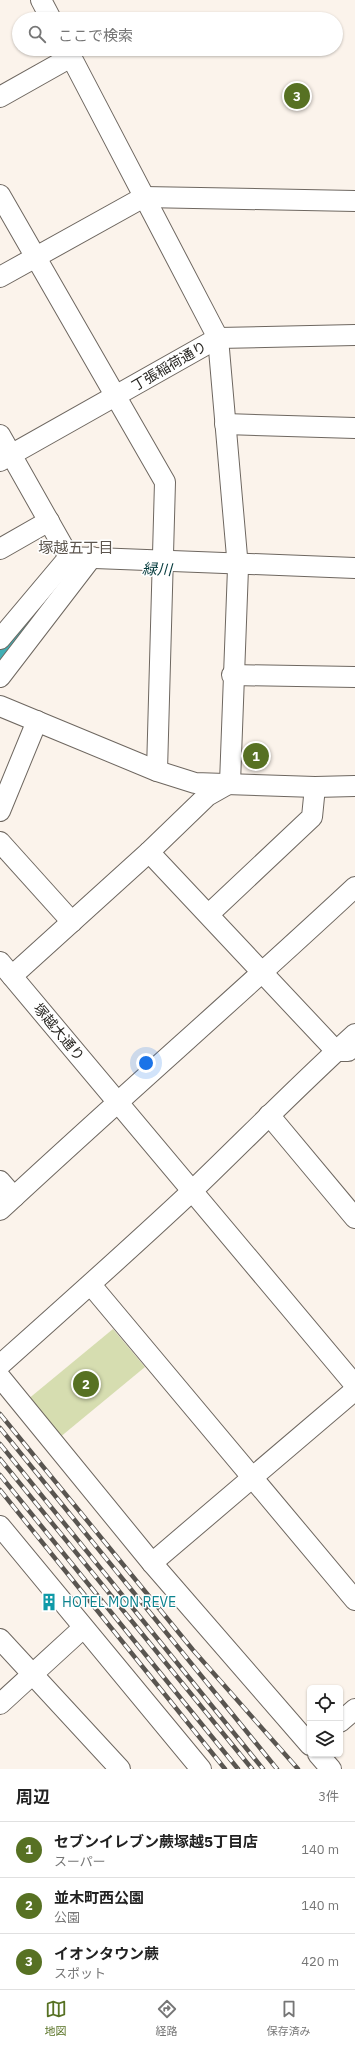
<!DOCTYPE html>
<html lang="ja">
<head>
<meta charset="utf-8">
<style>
  :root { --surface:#fff; --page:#f6f6f6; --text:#222; --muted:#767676; --line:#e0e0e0; --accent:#577123 }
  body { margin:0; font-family:"IBM Plex Sans","Noto Sans JP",sans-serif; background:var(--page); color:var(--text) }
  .controls { position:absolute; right:12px; bottom:12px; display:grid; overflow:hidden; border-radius:6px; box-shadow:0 1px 3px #0004 }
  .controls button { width:36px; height:36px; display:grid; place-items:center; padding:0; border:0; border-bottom:1px solid var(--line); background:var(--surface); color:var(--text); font:20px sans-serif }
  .you { position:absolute; left:146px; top:1063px; width:14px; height:14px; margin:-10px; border:3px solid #fff; border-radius:50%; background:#1a73e8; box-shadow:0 0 0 6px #1a73e833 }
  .badge { display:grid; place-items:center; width:26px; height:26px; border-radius:50%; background:var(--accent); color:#fff; font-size:13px; font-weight:700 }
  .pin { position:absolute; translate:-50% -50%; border:2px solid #fff; box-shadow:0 1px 4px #0006 }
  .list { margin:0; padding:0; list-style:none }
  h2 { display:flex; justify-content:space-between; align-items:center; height:52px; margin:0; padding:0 16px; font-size:17px }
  h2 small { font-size:13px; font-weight:400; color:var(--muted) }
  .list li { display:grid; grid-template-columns:26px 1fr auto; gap:12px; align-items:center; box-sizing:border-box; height:56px; padding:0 16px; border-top:1px solid var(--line) }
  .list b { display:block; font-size:15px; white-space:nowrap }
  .list p { margin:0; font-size:13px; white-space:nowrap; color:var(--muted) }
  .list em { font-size:13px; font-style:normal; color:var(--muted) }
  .icon { flex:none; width:22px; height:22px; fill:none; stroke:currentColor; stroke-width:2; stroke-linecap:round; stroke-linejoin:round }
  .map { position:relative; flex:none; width:355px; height:1769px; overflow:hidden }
  .search { position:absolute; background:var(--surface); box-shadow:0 1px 3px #0004; left:12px; right:12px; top:12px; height:44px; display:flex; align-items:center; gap:10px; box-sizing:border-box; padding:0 14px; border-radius:22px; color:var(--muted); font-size:15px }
  .sheet { height:220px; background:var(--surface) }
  nav { display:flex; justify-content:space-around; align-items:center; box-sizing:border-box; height:56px; border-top:1px solid var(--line); background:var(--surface); font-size:11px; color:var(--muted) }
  nav a { display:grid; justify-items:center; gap:2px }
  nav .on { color:var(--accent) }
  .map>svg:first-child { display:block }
  .green { fill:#d6ddb0 }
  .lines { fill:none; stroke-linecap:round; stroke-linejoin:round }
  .river { stroke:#41afb5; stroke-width:28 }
  .minor-casing { stroke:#6e6760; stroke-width:22 }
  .minor { stroke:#fff; stroke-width:20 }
  .rail-casing { stroke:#595550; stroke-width:4.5 }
  .rail { stroke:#fff; stroke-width:3; stroke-dasharray:9; stroke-linecap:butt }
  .labels { text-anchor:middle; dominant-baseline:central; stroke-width:3; stroke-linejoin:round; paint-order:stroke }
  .street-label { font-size:14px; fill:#282622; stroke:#fff }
  .culture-label { font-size:14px; fill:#0d838f; stroke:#fff; text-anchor:start }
  .neighbourhood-label { font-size:15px; fill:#5c554e; stroke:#fff }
  .water-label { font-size:15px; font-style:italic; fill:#043a3c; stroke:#fff }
</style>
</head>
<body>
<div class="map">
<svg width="355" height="1769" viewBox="0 0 355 1769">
  <rect width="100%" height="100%" fill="#fbf3eb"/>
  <path class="green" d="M113 1329 145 1367 59 1438 27 1400Z"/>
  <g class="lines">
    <path class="river" d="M0 655 71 571"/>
    <g class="minor-casing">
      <g id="minor">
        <path d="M41 0 51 19"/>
        <path d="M0 97 71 57"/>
        <path d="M0 195 165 482 157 771"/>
        <path d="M0 277 144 197 355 201"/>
        <path d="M225 424 355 428"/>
        <path d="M0 435 69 557"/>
        <path d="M0 461 218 338 355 335"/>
        <path d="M0 549 49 521"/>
        <path d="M0 639 69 557 355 568"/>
        <path d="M232 675 355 677"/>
        <path d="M0 677 92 557"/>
        <path d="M0 706 157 771 195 783 315 787 355 786"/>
        <path d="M0 811 37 721"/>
        <path d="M0 842 72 922"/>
        <path d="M149 852 336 1051H348"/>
        <path d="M209 914 312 817 315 787"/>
        <path d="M0 962 355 1385"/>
        <path d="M12 976 149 852 207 796 230 783 238 568 218 338 67 49"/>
        <path d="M269 1115 355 1218"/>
        <path d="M0 1181 14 1197"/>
        <path d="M0 1210C117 1101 238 996 355 887"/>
        <path d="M91 1285 355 1600"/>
        <path d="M0 1365C64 1308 128 1251 191 1192 246 1139 299 1085 355 1034"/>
        <path d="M0 1377 152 1563 310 1745"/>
        <path d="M0 1526 201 1769"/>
        <path d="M152 1563 355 1390"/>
        <path d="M0 1639 120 1769"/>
        <path d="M0 1704 83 1628"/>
        <path d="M340 1722 355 1709"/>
        <path d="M318 1754 331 1769"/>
      </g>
    </g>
    <use href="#minor" class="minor"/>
    <g class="rail-casing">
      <g id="rail">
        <path d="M0 1414 193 1650 298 1769"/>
        <path d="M0 1428 277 1769"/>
        <path d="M0 1444 263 1769"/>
        <path d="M0 1459 252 1769"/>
        <path d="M0 1475 238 1769"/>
        <path d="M0 1490 225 1769"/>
      </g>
    </g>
    <use href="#rail" class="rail"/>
  </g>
  <defs>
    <g id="building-bare" transform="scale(1.38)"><path d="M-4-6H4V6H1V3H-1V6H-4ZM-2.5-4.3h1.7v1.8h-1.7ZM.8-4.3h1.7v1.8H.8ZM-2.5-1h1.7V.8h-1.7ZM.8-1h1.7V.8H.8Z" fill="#0f9aa8" stroke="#fff" stroke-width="2.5" paint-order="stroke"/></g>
  </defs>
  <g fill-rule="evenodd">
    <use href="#building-bare" x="49" y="1602"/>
  </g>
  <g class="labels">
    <g class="street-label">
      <text transform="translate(169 366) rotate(-30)">丁張稲荷通り</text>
      <text transform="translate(59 1032) rotate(50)">塚越大通り</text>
    </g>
    <g class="culture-label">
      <text x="62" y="1602">HOTEL MON REVE</text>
    </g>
    <g class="neighbourhood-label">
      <text x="76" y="547">塚越五丁目</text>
    </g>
    <g class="water-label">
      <text transform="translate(157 569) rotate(2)">緑川</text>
    </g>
  </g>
</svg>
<div class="controls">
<button><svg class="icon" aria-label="locate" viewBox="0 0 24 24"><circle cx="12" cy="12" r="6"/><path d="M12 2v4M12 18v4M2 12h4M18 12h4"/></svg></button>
<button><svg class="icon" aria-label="layers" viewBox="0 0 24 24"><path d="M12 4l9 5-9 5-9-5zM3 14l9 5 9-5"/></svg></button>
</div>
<div class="you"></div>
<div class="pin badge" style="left:256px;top:756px">1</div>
<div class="pin badge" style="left:86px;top:1384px">2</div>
<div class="pin badge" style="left:297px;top:96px">3</div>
<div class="search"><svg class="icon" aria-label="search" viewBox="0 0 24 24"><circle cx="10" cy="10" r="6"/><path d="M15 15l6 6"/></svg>ここで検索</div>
</div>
<section class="sheet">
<h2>周辺<small>3件</small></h2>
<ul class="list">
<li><span class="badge">1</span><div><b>セブンイレブン蕨塚越5丁目店</b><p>スーパー</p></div><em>140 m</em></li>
<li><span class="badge">2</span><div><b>並木町西公園</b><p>公園</p></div><em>140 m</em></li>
<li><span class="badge">3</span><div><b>イオンタウン蕨</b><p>スポット</p></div><em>420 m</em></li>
</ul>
</section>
<nav>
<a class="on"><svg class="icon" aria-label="map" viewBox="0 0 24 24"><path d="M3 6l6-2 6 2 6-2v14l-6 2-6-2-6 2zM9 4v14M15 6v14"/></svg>地図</a>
<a><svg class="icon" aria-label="directions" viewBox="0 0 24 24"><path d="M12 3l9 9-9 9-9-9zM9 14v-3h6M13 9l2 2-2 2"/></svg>経路</a>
<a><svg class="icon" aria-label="saved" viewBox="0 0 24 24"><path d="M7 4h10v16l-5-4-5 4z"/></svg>保存済み</a>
</nav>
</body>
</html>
